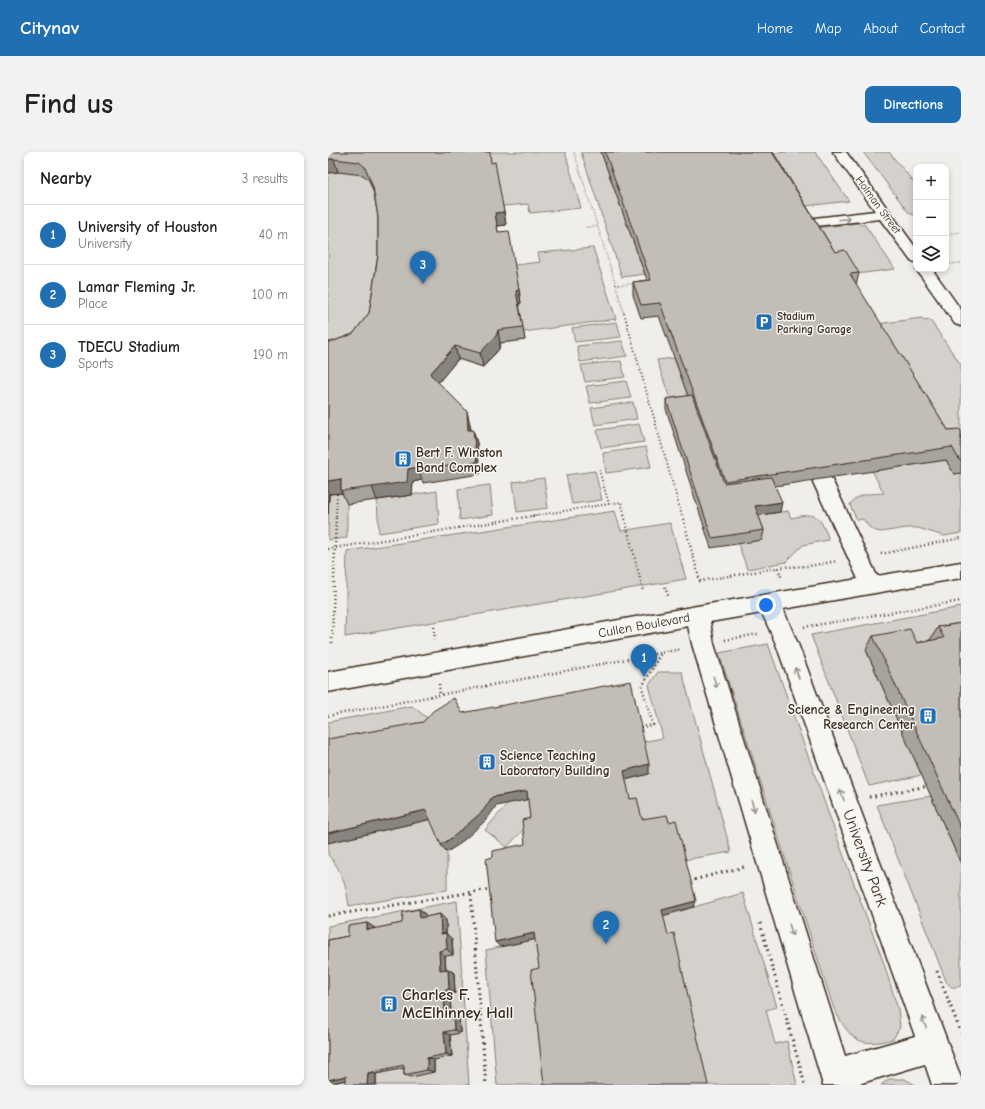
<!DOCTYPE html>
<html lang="en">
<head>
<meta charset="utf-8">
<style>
  :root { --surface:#fff; --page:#f2f2f2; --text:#202124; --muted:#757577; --line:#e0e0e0; --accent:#1f6fb2 }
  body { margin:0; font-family:"Comic Neue",sans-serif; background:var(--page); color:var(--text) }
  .controls { position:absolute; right:12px; top:12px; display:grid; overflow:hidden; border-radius:8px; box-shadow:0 2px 6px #0003 }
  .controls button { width:36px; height:36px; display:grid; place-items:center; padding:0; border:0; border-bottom:1px solid var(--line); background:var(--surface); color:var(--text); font:20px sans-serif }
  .you { position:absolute; left:438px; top:453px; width:14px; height:14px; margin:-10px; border:3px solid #fff; border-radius:50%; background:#1a73e8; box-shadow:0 0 0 6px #1a73e833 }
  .badge { display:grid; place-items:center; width:26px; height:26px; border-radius:50%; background:var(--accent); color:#fff; font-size:13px; font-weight:700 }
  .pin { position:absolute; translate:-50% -33px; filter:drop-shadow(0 1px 2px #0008) }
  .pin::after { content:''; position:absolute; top:21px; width:14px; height:12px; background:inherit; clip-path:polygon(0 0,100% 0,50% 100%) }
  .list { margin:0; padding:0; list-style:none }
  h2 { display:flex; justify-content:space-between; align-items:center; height:52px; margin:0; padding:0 16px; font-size:17px }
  h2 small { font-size:13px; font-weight:400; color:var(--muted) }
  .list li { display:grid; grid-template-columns:26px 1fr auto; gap:12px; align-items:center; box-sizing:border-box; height:60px; padding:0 16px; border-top:1px solid var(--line) }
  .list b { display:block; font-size:15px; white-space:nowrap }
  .list p { margin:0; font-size:13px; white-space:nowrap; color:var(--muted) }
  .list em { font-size:13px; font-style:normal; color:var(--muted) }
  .icon { flex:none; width:22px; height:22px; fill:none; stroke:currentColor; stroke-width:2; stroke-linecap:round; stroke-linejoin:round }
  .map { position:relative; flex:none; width:633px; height:933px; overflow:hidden; border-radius:8px }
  header { display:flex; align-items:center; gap:24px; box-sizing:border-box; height:56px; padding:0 20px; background:var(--accent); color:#fff }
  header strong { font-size:19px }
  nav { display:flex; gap:22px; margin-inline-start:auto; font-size:14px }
  .intro { display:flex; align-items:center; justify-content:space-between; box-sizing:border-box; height:96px; padding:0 24px }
  h1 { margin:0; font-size:28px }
  .button { padding:10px 18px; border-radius:8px; background:var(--accent); color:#fff; font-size:14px; font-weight:700 }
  main { display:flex; gap:24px; padding:0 24px }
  aside { flex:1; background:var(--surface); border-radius:8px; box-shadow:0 2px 6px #0003 }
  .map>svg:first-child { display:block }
  .green { fill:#d4d1cc; stroke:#887e75 }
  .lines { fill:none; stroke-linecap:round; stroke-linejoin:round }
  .minor-casing { stroke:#3b2a1e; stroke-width:3 }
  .path-far3 { stroke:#3b2a1e; stroke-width:1.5; stroke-dasharray:0.5 2; stroke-linecap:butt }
  .path-far2 { stroke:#3b2a1e; stroke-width:2; stroke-dasharray:1 2.5; stroke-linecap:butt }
  .path-far1 { stroke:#3b2a1e; stroke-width:2.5; stroke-dasharray:1 3; stroke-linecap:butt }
  .path { stroke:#3b2a1e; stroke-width:3; stroke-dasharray:1.5 4; stroke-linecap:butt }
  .minor { fill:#f6f6f2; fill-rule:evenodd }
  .wall { fill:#a7a39d; stroke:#3b2a1e }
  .shaded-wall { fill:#888480; stroke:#3b2a1e }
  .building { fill:#c2bdb7; stroke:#3b2a1e }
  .oneway { stroke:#989088 }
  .labels { text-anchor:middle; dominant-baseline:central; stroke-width:3; stroke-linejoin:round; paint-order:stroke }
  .far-street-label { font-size:11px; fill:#3b2a1e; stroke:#f6f6f2 }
  .far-poi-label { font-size:11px; font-weight:bold; fill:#3b2a1e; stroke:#f6f6f2; text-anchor:start }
  .poi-label { font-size:13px; font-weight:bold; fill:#3b2a1e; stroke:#f6f6f2; text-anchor:start }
  .street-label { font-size:13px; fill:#3b2a1e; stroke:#f6f6f2 }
  .near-street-label { font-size:16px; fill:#3b2a1e; stroke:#f6f6f2 }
  .near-poi-label { font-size:16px; font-weight:bold; fill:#3b2a1e; stroke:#f6f6f2; text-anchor:start }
</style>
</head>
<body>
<header>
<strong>Citynav</strong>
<nav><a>Home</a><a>Map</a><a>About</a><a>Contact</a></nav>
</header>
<div class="intro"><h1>Find us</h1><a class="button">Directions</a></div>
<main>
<aside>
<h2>Nearby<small>3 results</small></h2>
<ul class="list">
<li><span class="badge">1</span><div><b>University of Houston</b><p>University</p></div><em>40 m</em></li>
<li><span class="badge">2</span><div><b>Lamar Fleming Jr.</b><p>Place</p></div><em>100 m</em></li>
<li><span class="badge">3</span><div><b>TDECU Stadium</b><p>Sports</p></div><em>190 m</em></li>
</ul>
</aside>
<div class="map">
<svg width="633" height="933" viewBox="0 0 633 933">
  <rect width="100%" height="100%" fill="#efeeea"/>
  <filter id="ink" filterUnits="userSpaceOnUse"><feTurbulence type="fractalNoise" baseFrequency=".025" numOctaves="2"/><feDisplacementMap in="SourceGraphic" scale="8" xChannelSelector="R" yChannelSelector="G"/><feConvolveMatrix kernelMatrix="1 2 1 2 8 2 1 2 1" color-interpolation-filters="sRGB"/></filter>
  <g filter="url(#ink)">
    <g class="green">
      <path d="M0 0H237L253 56 202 61 200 52 175 54 178 73 169 74 172 93 187 113 212 110 210 101 265 96 288 167 196 180 197 188 172 191 171 197 155 215 130 207 106 235 0 275Z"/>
      <path d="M253 0H273L317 122 294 125Z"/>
      <path d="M460 0H487L521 49 469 55 436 2Z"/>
      <path d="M535 0H561L588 33V64L581 61Z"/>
      <path d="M530 71 532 73H537L567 117 521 123 487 76Z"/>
      <path d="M594 166 596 169 602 168 633 213V296H630L541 173Z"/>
      <path d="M289 170 293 185 247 190 244 176Z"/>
      <path d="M294 189 299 204 252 210 249 194Z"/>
      <path d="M346 206 364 254 345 256 329 208Z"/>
      <path d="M293 209 297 225 257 230 253 213Z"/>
      <path d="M298 229 303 246 262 251 258 234Z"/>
      <path d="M305 250 309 267 267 273 263 256Z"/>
      <path d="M311 272 316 290 273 296 269 278Z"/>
      <path d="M318 295 323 315 278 321 275 301Z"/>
      <path d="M618 308 626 322 633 321V381L616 384 590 376H579L553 380 548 379 542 376 535 367 529 368 522 353C528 341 543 342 556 341L544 319Z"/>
      <path d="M267 319 274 348 244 352 238 323Z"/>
      <path d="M216 326 220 356 189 360 185 330Z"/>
      <path d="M162 333 165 363 132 368 130 337Z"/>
      <path d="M109 339 111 372 51 381 49 348Z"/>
      <path d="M19 340V386L0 388 1 342Z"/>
      <path d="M287 359 293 379 342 371 358 427 17 485 19 399Z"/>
      <path d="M460 359 463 366C478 363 489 358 496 376 498 380 500 384 500 388L475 393 458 410 419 417 410 391 425 364Z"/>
      <path d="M633 455V484L538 498 594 623 541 634 483 483Z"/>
      <path d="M440 492 520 716 555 809 570 857 572 875 565 887C529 897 522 886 506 857L391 501Z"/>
      <path d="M330 520H354L403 700 355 708 314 675 303 655 297 628 321 622 314 590 335 586 321 533Z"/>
      <path d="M84 554 99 566 100 580 0 598V570Z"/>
      <path d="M603 644 633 712V834C625 836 623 836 618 829L549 653Z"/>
      <path d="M202 647 205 675 197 676 179 695 157 678 180 651Z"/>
      <path d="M104 667 119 700V738L21 754C18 734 14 717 0 703V691Z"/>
      <path d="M415 741 449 855 438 858 447 892 459 889 469 933H378L339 788 334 764Z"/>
      <path d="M129 749 141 933H48V922L83 915 106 920V908L122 883 132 881 131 863 123 864 122 842 127 841 118 823 117 804 125 802 124 787 81 777 47 784V776L0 795V774Z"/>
      <path d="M209 787 215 821 219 933H169L158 798Z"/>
      <path d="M561 927H577L587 933H553Z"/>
    </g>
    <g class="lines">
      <g class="minor-casing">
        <g id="minor">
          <path d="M505 0H518L588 96V110L583 109 552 67 478 75 473 74 471 71 473 68 478 67 547 59Z"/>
          <path d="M588 117H604L633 158V174L627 172Z"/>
          <path d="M495 323 502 325 505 330 549 424 633 410V426L455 457 470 492 633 926V933H604L597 912 527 933H495L364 492 360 474 0 540V520L369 454 530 427 485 330 488 325ZM434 461 448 492 587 884 517 904 386 492 382 470Z"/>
        </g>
      </g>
      <g class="path-far3">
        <path d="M246 0 288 133"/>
        <path d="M258 75 269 74"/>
        <path d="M618 82 633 80"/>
        <path d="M620 112 633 111"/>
        <path d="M296 162 288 133 307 132"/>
      </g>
      <g class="path-far2">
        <path d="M296 161 354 364"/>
        <path d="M271 318 281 352"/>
        <path d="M8 364 9 341"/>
        <path d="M204 364 293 350 297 364"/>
      </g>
      <g class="path-far1">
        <path d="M296 363 315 439"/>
        <path d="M354 363 372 429 454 415 481 414 509 409"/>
        <path d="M0 397 210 363"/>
        <path d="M553 402 633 386"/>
        <path d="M450 416 454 427"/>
        <path d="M337 435 341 446"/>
        <path d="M106 475 107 489"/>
        <path d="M476 475 633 449"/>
        <path d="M397 488 430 482"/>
        <path d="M4 491 8 363"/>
        <path d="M111 532 112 543"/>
        <path d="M0 564 353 497"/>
        <path d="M313 575 325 573 314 535 333 501"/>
      </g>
      <g class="path">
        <path d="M541 645 601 634"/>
        <path d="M361 729 416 715 415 713"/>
        <path d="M143 742 158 933"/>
        <path d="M0 764 163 737"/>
        <path d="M432 771 477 933"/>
        <path d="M609 819 633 881"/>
      </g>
      <use href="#minor" class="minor"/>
    </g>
    <g class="wall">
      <path d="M0 0 163 11 176 60 178 73 169 74 170 80 191 138 193 151 191 152 197 188 172 191 171 197 155 215 130 207 110 230 142 272 143 278H145L149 291 152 322 95 331 94 328 85 330 84 343 49 348 19 352 14 341 1 342 0 362V190H3L25 182 41 161 50 103V65L46 42 41 28 35 23 10 20 0 21Z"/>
      <path d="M273 0H445L507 100 531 121 528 133 620 278 633 279V321L626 322 618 308 447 334 452 360 430 363 436 378 434 388 383 396 338 257V247L360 244 331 164 313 166 305 143V130L319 128Z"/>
      <path d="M633 471V712L538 498 545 484 589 491 602 488 610 475Z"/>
      <path d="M91 757 98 763V765L112 762 118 768V781L124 787 125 803 117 804 118 817H120L126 821 127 841 122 842 123 860 125 859 131 862 132 881 122 883 124 904 106 908V920L84 925 76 923V916L48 922V933H18V928L0 932V788L20 784 39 771 47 777 74 771Z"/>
    </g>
    <g class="shaded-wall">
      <path d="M0 7H6L10 20 0 21Z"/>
      <path d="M176 60 178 73 169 74 167 61Z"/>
      <path d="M191 138 193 151 190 152 188 139Z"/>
      <path d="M170 178 172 191 171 197 155 215 152 201Z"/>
      <path d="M127 194 130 207 106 236 102 222Z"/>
      <path d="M139 259 142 272 144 291 140 278Z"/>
      <path d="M145 278 149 291 152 322 149 310Z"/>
      <path d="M91 315V318L94 328 85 330 84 343 49 348 44 335 80 317Z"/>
      <path d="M13 327V339L14 341 1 342 0 362V329Z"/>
      <path d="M454 350 452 360 425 364 427 354Z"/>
      <path d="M321 612V622L297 628 296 619Z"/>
      <path d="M199 639 202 647 168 654 159 667 145 680 130 693 119 700 113 693 164 645Z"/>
      <path d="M98 658 104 667 0 691V681Z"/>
      <path d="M368 749 366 755 334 764V758Z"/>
      <path d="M91 757 98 763V772L92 766Z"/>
      <path d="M112 762 118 768V781L124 787 125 803 119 797 113 782Z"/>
      <path d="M39 771 47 776V784L39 778Z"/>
      <path d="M206 781 209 787 172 795 167 790Z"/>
      <path d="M111 799 117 804 118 823 112 818Z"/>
      <path d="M120 817 126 821 127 841 121 837Z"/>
      <path d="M116 838 122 842 123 864 117 861Z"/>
      <path d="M125 859 131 862 132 881 126 878Z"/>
      <path d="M116 880 122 883 124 904 118 902Z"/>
      <path d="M99 906 106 908V920L99 918Z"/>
      <path d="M40 921 48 922V933H39Z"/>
      <path d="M18 924 28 926 0 932V928Z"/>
    </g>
    <g class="building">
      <path d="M0 0H162L163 11 167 10 176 60 167 61 170 80 181 79 191 138 188 139 195 175 170 178 168 184 152 201 127 194 102 222 139 259 140 278H145L149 310 91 318V315L80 317 79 330 44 335 13 339V327L0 329V190H3L25 182 41 161 50 103V65L45 35 37 15 31 10 6 7H0Z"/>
      <path d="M277 0H444L507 100 517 98 531 121 522 122 620 278 631 277 633 279V309H632L624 295 397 329 332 151 313 153 305 130 323 128Z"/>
      <path d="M364 243 396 331 443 325 454 350 427 354 436 378 384 386 338 247Z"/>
      <path d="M633 471V677L545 484 582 477 589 491 616 486 610 475Z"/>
      <path d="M303 529 321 612 296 619 302 647 309 646 314 667 339 663 341 670 348 668 368 749 334 758 340 783 346 781 380 933H216L203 818 211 816 206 781 167 790 158 707 165 705V699L197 692 194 668 202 666 199 639 164 645 155 659 125 685 113 693 98 658 0 681V587L95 570 105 559 126 546 134 561Z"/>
      <path d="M91 757 92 766 112 762 113 782 118 781 119 797 111 799 112 818 120 817 121 837 116 838 117 861 125 859 126 878 116 880 118 902 99 906V918L76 923V913L40 921 39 933H18V924L0 928V788L20 784V774L39 771V778L74 771 75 760Z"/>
    </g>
    <defs><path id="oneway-shaft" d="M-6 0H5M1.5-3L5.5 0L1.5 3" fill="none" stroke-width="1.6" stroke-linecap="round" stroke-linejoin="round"/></defs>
    <g class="oneway">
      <use href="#oneway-shaft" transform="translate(517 67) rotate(-6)"/>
      <use href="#oneway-shaft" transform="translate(469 521) rotate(-110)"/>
      <use href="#oneway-shaft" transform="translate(387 530) rotate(73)"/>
      <use href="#oneway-shaft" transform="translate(514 643) rotate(-110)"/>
      <use href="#oneway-shaft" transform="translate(425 654) rotate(73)"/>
      <use href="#oneway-shaft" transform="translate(463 778) rotate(73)"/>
      <use href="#oneway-shaft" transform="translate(596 870) rotate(-110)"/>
    </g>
  </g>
  <defs>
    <g id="parking-square" transform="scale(0.9)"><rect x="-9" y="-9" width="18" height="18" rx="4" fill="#1f6fb2" stroke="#f6f6f2"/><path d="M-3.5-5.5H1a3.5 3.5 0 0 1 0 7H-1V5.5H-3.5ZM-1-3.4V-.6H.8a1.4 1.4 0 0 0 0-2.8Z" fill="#fff"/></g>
    <g id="building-square" transform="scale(0.9)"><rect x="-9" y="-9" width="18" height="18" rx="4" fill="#1f6fb2" stroke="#f6f6f2"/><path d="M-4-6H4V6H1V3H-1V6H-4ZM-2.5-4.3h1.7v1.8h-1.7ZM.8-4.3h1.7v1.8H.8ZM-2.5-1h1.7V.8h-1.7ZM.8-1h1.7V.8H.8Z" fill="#fff"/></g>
  </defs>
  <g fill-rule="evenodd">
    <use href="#parking-square" x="436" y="170"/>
    <use href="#building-square" x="75" y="307"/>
    <use href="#building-square" x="600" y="564"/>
    <use href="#building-square" x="159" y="610"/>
    <use href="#building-square" x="61" y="852"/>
  </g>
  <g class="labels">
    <g class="far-street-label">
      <text transform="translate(550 53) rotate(54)">Holman Street</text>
    </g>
    <g class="far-poi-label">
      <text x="449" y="164">Stadium<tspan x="449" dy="13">Parking Garage</tspan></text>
    </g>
    <g class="poi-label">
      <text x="88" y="300">Bert F. Winston<tspan x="88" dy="15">Band Complex</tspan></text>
      <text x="587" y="557" text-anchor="end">Science &amp; Engineering<tspan x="587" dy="15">Research Center</tspan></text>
      <text x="172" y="603">Science Teaching<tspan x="172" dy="15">Laboratory Building</tspan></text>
    </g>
    <g class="street-label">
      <text transform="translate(316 473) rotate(-10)">Cullen Boulevard</text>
    </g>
    <g class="near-street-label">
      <text transform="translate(537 706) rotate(70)">University Park</text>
    </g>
    <g class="near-poi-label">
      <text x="74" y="843">Charles F.<tspan x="74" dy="18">McElhinney Hall</tspan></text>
    </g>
  </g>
</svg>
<div class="controls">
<button>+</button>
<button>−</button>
<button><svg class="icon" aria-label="layers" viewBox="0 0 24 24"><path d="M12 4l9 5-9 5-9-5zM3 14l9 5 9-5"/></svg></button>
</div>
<div class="you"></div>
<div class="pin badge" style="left:316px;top:525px">1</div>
<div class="pin badge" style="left:278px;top:792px">2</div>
<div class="pin badge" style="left:95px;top:132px">3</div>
</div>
</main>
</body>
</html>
